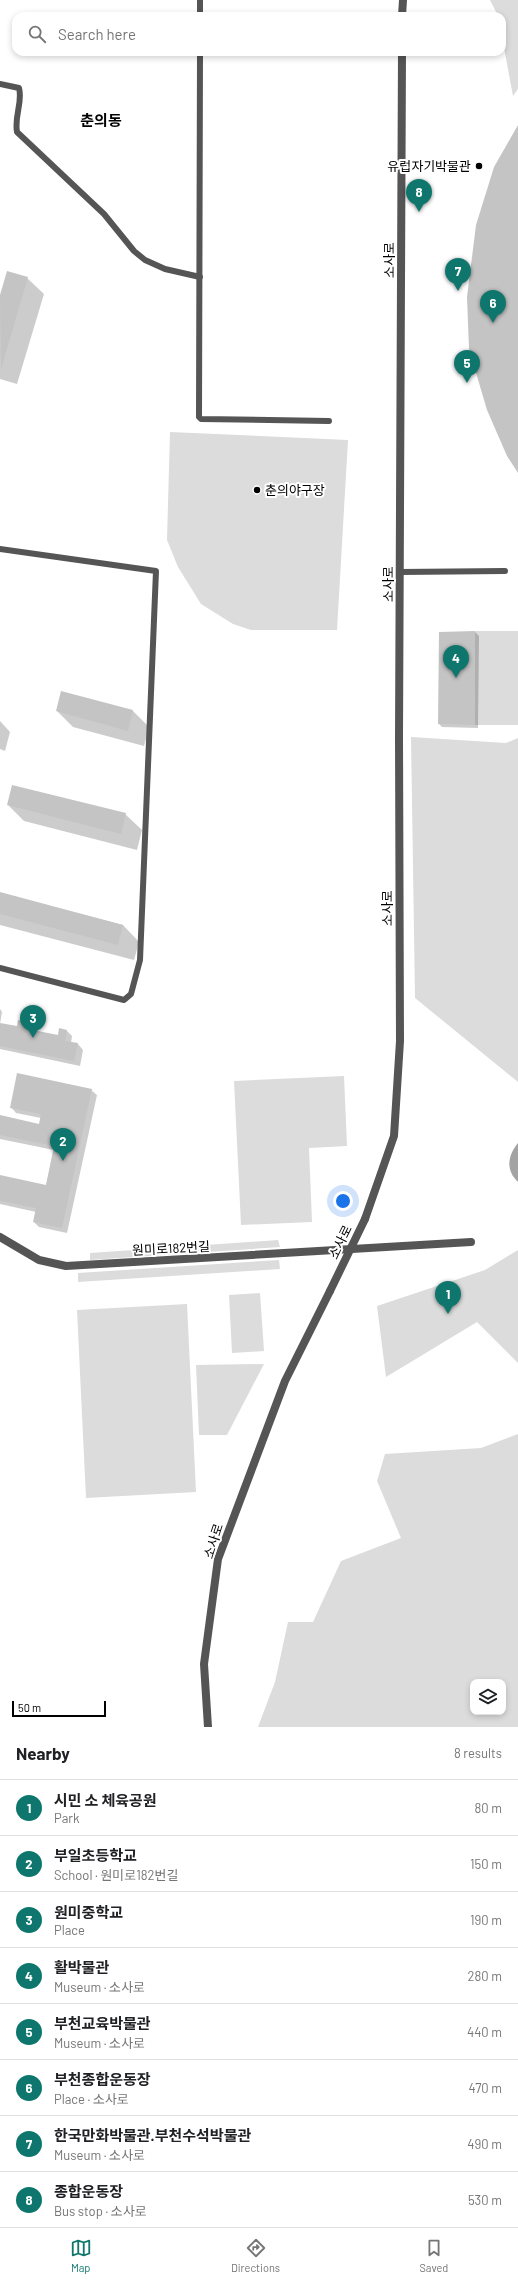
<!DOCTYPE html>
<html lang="en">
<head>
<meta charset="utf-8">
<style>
  :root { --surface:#fff; --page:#f6f6f6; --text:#202124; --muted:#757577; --line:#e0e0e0; --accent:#0f766e }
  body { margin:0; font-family:Barlow,"Noto Sans KR",sans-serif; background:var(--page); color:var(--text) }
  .controls { position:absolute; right:12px; bottom:12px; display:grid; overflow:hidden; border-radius:8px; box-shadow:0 2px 6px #0003 }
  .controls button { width:36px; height:36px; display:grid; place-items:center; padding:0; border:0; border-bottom:1px solid var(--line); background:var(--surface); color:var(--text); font:20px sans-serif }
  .scale { position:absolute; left:12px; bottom:10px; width:94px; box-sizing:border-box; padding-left:4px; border:2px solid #000; border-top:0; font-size:11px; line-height:14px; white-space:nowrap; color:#000; -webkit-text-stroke:3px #fff; paint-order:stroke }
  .you { position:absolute; left:343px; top:1201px; width:14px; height:14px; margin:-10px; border:3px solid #fff; border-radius:50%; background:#1a73e8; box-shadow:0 0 0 6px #1a73e833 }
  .badge { display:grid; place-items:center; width:26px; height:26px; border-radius:50%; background:var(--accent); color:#fff; font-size:13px; font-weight:700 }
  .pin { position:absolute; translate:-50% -33px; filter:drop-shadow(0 1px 2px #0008) }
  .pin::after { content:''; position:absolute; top:21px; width:14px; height:12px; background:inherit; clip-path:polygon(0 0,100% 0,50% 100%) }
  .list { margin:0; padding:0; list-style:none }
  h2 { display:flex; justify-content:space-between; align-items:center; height:52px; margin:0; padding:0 16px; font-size:17px }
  h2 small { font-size:13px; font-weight:400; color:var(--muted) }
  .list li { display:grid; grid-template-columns:26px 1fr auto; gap:12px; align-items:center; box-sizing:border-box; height:56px; padding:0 16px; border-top:1px solid var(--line) }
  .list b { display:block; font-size:15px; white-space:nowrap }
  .list p { margin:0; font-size:13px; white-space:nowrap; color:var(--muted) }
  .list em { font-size:13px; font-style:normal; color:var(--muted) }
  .icon { flex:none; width:22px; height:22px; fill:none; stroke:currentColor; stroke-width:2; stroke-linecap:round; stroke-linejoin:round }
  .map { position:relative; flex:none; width:518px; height:1727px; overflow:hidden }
  .search { position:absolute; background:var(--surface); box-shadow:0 2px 6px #0003; left:12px; right:12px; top:12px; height:44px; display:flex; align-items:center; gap:10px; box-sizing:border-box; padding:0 14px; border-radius:12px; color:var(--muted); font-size:15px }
  .sheet { height:500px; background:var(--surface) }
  nav { display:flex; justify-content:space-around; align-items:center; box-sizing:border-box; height:56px; border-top:1px solid var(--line); background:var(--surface); font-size:11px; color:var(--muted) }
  nav a { display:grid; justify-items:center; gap:2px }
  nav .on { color:var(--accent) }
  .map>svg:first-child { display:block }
  .green { fill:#dcdcdc; fill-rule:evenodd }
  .water { fill:#a3a3a3 }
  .shadow { fill:#0003 }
  .building { fill:#c4c4c4 }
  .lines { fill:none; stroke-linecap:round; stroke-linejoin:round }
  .service { stroke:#555; stroke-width:6 }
  .minor { stroke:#555; stroke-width:8 }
  .tertiary { stroke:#555; stroke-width:8 }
  .tertiary-bridge { stroke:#555; stroke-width:8 }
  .poi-dot { fill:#000; stroke:#fff; stroke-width:1.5 }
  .labels { text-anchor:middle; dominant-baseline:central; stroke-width:4; stroke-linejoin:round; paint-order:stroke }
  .poi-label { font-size:13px; fill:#000; stroke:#fff; text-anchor:end }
  .street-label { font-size:13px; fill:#000; stroke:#fff }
  .quarter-label { font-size:15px; font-weight:bold; fill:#000; stroke:#fff }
</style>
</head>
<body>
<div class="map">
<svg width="518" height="1727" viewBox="0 0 518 1727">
  <rect width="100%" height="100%" fill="#fff"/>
  <g class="green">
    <path d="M490 0H518V89L513 96 502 37V16H498Z"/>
    <path d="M170 432 348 440 337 630H251L233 624 201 604 178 567 167 540Z"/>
    <rect x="475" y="631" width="43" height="94"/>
    <path d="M411 737 506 743 518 738V1082L415 998Z"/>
    <path d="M344 1076 347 1146 309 1148 312 1222 241 1225 234 1081Z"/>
    <path d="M278 1240 280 1247 90 1260V1253Z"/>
    <path d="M518 1250V1363L477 1322 386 1377 377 1306 485 1270Z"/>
    <path d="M279 1260 280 1269 78 1282V1273Z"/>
    <path d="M260 1293 264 1351 232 1353 229 1295Z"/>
    <path d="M187 1304 196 1492 86 1498 77 1310Z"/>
    <path d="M264 1364 227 1435H199L196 1365Z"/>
    <path d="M518 1434V1727H258L275 1682 288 1622H313L341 1561 401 1538 377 1481 385 1454 481 1448ZM473 1682H503V1712H473Z"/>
  </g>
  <path class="water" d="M518 1143V1182C505 1170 508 1155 518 1143Z"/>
  <g class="shadow">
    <path d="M8 272 27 278 44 294 17 384 0 379V298Z"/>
    <path d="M475 632 479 636 478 728 442 727 439 724 440 633Z"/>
    <path d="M57 711H133L149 727 144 746 73 727Z"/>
    <path d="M0 721 10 732 5 751 0 749Z"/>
    <path d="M8 805 125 814 142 830 137 850 24 821Z"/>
    <path d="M0 893 123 925 139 942 134 960 0 925Z"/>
    <path d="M0 1009 2 1012 0 1024Z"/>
    <path d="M29 1023 34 1028V1031L59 1037 60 1029 67 1031 72 1036 71 1043 78 1044 83 1050 80 1066 0 1049V1024L18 1027Z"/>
    <path d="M91 1090 97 1095 67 1233 39 1227 34 1222 36 1212 0 1204V1176L46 1186 54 1150 0 1139V1116L40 1125 41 1118 16 1113 11 1107Z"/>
  </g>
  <g class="building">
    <path d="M518 125V473L507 456 487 410 469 349 467 297 476 225 494 167Z"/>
    <path d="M7 271 28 277 1 369 0 295Z"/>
    <path d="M475 631V725L438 724 439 632Z"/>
    <path d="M61 691 133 710 128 731 56 711Z"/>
    <path d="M12 785 126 813 121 834 7 805Z"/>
    <path d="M0 892 123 925 118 945 0 914Z"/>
    <path d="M18 1020 29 1022 28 1029 58 1035 59 1028 67 1030 65 1041 78 1043 74 1061 0 1046V1023L17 1026Z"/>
    <path d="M17 1073 92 1089 62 1228 33 1222 36 1208 0 1201V1175L46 1185 54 1146 0 1135V1115L39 1124 41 1114 10 1108Z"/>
  </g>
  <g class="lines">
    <g class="service">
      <path d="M200 16V0"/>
      <path d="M200 52 199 417 201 419 329 421"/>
      <path d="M0 84 19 88C23 102 14 116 17 132L104 214 134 251 145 260 165 269 200 277"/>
      <path d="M0 549 156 571 140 960 131 994 124 1000 0 968"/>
      <path d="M400 572 505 571"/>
    </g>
    <path class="minor" d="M0 1237 39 1260 66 1266 471 1242"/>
    <g class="tertiary">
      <path d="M402 16 403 0"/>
      <path d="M365 1219 394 1136 400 1041 399 737 402 52"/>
      <path d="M208 1727 204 1664 218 1559 285 1381 330 1291"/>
    </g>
    <path class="tertiary-bridge" d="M330 1291 365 1219"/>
  </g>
  <g class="poi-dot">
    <circle cx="479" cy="166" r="4"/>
    <circle cx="257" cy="490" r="4"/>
  </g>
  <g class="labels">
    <g class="poi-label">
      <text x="471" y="166">유럽자기박물관</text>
      <text x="265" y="490" text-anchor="start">춘의야구장</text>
    </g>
    <g class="street-label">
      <text transform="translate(389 260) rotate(-90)">소사로</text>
      <text transform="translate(388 584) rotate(-90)">소사로</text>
      <text transform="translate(387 908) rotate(-90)">소사로</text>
      <text transform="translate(340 1242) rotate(-64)">소사로</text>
      <text transform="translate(171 1248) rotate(-3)">원미로182번길</text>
      <text transform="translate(213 1541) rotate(-72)">소사로</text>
    </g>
    <g class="quarter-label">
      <text x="101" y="120">춘의동</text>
    </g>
  </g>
</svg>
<div class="controls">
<button><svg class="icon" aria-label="layers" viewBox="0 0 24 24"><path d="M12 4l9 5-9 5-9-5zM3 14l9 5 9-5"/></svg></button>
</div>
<div class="scale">50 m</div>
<div class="you"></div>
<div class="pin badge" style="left:448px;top:1314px">1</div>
<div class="pin badge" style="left:63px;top:1161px">2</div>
<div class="pin badge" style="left:33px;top:1038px">3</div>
<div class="pin badge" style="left:456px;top:678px">4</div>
<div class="pin badge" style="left:467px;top:383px">5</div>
<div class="pin badge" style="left:493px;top:323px">6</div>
<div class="pin badge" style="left:458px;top:291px">7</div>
<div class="pin badge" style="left:419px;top:212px">8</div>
<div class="search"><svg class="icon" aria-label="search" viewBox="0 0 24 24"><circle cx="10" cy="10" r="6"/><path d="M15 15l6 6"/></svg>Search here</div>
</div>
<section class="sheet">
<h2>Nearby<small>8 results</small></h2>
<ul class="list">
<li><span class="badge">1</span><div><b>시민 소 체육공원</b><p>Park</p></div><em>80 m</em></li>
<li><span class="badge">2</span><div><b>부일초등학교</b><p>School · 원미로182번길</p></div><em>150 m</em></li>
<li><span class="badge">3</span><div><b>원미중학교</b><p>Place</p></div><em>190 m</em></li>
<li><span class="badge">4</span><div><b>활박물관</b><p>Museum · 소사로</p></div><em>280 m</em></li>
<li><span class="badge">5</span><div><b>부천교육박물관</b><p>Museum · 소사로</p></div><em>440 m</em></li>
<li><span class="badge">6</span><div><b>부천종합운동장</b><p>Place · 소사로</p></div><em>470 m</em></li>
<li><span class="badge">7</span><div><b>한국만화박물관.부천수석박물관</b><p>Museum · 소사로</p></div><em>490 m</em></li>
<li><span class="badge">8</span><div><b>종합운동장</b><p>Bus stop · 소사로</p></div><em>530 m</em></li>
</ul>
</section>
<nav>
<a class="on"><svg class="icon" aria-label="map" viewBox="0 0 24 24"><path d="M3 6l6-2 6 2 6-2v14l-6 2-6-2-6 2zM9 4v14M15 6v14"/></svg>Map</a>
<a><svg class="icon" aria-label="directions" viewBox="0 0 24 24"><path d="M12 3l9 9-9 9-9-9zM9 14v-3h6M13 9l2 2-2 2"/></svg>Directions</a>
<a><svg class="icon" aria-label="saved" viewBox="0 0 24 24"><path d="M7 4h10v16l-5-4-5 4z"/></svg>Saved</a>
</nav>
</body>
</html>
